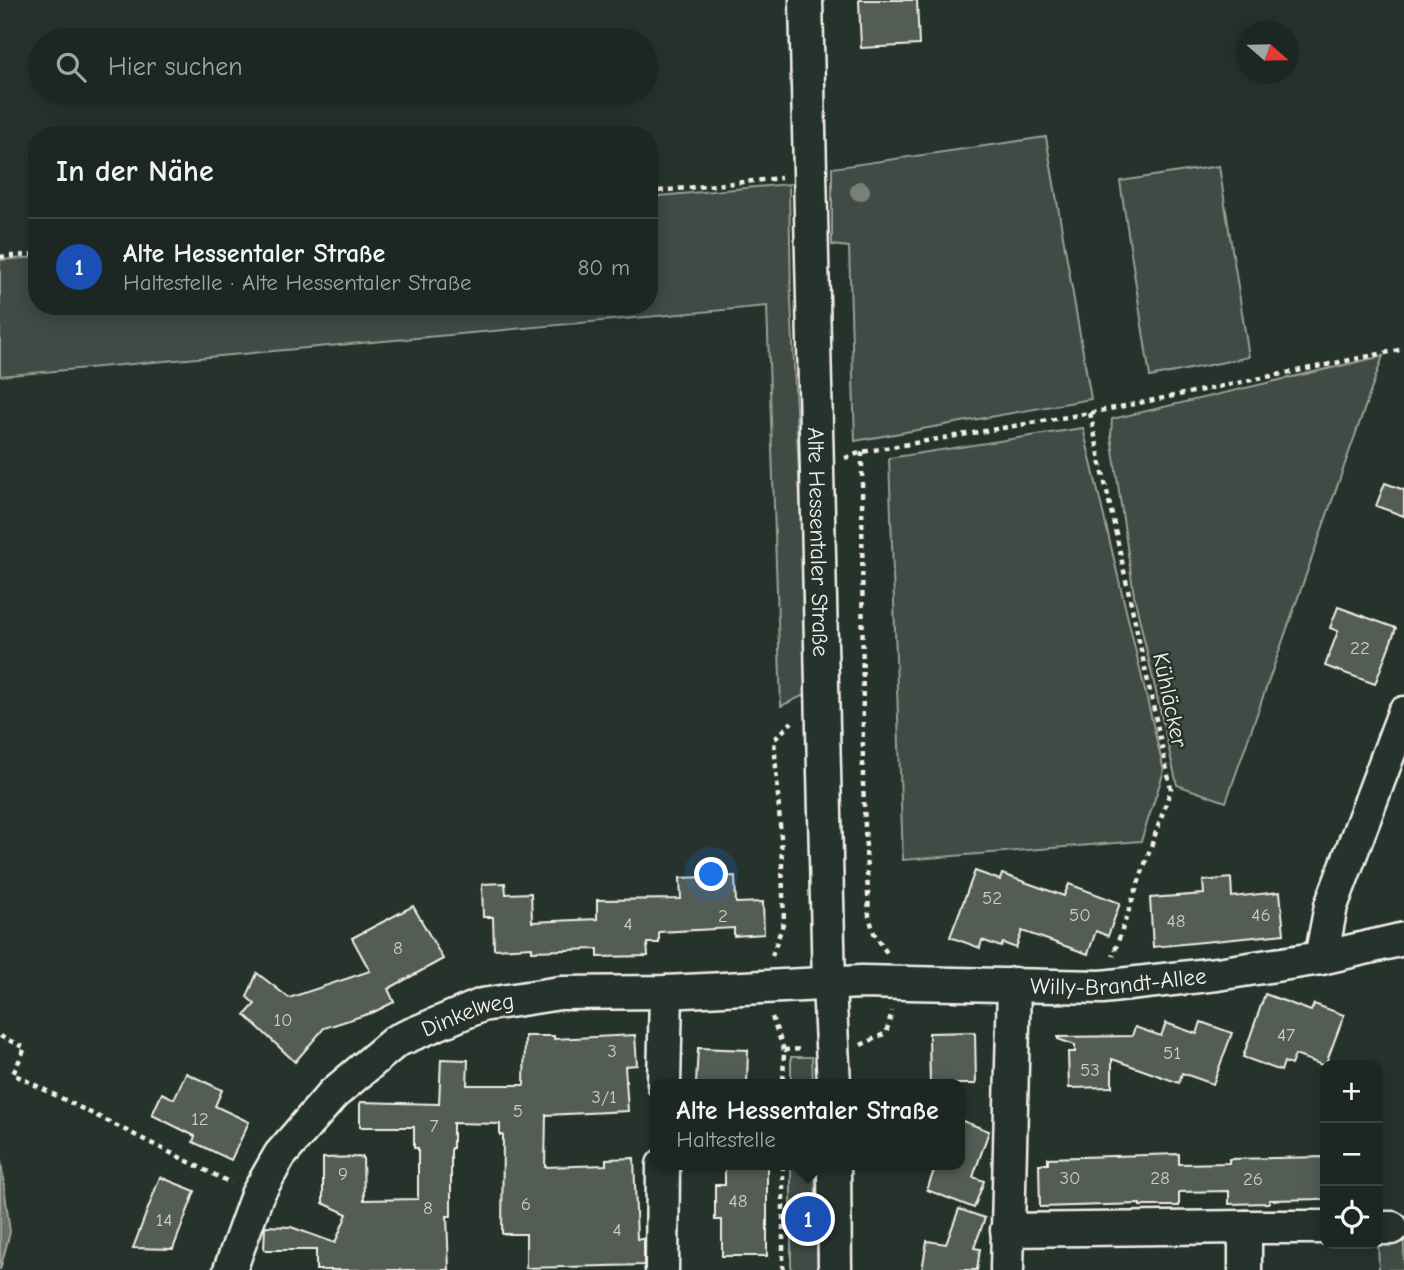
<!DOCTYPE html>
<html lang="de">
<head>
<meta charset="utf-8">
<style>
  :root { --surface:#1c2622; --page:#252e2a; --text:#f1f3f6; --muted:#a0a5a5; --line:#3a4340; --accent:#2563eb }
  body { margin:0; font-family:"Comic Neue",sans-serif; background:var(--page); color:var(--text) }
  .controls { position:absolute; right:21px; bottom:21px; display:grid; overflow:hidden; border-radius:14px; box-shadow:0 4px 18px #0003 }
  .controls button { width:63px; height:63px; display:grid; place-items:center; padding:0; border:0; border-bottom:2px solid var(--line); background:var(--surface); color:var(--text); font:35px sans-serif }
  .compass { position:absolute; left:1236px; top:21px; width:63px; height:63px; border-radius:50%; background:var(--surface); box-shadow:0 4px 18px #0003; rotate:110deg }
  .you { position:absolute; left:712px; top:875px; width:24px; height:24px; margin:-18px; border:5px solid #fff; border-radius:50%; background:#1a73e8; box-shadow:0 0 0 10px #1a73e833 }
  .badge { display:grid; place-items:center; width:46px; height:46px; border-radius:50%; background:var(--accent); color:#fff; font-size:23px; font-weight:700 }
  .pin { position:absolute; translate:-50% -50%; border:4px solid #fff; box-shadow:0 2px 7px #0006 }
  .popup { position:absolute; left:650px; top:1079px; width:315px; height:91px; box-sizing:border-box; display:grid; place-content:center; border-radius:14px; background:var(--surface); filter:drop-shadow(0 2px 5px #0005); font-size:23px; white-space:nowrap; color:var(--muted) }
  .popup b { font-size:26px; color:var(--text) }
  .popup::after { content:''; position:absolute; left:50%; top:100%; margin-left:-14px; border:14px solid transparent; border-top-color:var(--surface) }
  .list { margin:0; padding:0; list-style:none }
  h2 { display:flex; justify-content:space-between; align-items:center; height:91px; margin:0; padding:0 28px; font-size:30px }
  h2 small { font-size:23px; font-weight:400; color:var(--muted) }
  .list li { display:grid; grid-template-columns:46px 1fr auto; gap:21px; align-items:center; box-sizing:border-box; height:98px; padding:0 28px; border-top:2px solid var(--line) }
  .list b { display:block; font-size:26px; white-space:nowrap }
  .list p { margin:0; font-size:23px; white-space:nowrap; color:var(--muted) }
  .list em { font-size:23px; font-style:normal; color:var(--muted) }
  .icon { flex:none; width:38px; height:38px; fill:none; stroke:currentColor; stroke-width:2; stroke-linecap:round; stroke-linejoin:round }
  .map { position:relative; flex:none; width:1404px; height:1270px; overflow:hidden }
  .search { position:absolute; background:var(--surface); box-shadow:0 4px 18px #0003; left:28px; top:28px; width:630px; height:77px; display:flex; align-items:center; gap:18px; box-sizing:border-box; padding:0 24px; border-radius:38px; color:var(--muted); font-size:26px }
  .panel { position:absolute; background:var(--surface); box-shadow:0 4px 18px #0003; left:28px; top:126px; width:630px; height:189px; border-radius:28px }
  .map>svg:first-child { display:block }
  .green { fill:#414b45; stroke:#9a9e96; stroke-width:2 }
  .water { fill:#676f68; stroke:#9fa39b; stroke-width:2 }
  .building { fill:#525c55; stroke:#f4f1e8; stroke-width:2 }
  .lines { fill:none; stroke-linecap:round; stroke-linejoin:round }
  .minor-casing { stroke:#f4f1e8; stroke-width:37 }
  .path { stroke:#f4f1e8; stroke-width:4.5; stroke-dasharray:5 5; stroke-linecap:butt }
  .minor { stroke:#26332d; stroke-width:32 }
  .tree { fill:#7a8079 }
  .labels { text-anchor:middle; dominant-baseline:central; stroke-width:5; stroke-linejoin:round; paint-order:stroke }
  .number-label { font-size:19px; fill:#ccccc3 }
  .street-label { font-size:23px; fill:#f4f1e8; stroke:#26332d }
</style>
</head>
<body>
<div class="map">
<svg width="1404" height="1270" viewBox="0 0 1404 1270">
  <rect width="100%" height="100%" fill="#26332d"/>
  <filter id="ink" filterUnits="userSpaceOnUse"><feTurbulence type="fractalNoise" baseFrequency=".0143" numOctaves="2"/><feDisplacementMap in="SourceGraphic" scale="14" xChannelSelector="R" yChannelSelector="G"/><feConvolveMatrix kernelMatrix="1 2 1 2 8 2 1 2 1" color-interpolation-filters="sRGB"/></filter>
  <g filter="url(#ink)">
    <g class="green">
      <path d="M1046 137 1091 399 855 441 849 247 832 245V168Z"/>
      <path d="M1219 166 1249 357 1150 377 1120 181Z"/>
      <path d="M789 184 791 300 809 693 781 706 767 306 0 376V260L37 257V306H649V197Z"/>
      <path d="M1383 356 1226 802 1177 785 1134 595 1111 436 1112 419Z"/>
      <path d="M1083 428 1164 771 1141 841 903 860 889 458Z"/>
      <path d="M791 1057H812L813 1084H791Z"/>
      <path d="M791 1165H815L818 1270H791Z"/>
      <path d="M1404 1238V1270H1379L1378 1240Z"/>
    </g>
    <path class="water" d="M0 1154 10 1232 0 1270Z"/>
    <g class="building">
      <path d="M859 0H917L919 45 861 48Z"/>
      <path d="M1385 483 1404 490V516L1376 506Z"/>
      <path d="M1338 607 1396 628 1375 684 1325 666 1338 631 1330 628Z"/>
      <path d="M975 871 1000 880 1002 874 1064 896 1069 884 1120 903 1108 936 1096 931 1088 954 1022 931 1016 948 1003 943 1001 947 982 940 980 948 950 937Z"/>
      <path d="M735 876 736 903 763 902 764 934 734 936V928L659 932V943H647L648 956 598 957V949L532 951V947L494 949 493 917H483L482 884 505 883 506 894 531 893 532 922 597 919V900L681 899 680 878Z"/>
      <path d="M1231 878 1232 897 1280 892 1284 934 1153 947 1150 898 1204 894 1203 881Z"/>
      <path d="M413 906 443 959 388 989 394 1002 374 1012 324 1028 295 1062 245 1015 255 1004 247 997 257 973 289 998 370 971 352 938Z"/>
      <path d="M1265 994 1311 1011 1314 1004 1344 1015 1325 1066 1295 1055 1291 1065 1284 1062 1281 1071 1243 1057Z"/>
      <path d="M1201 1022 1232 1033 1213 1084 1182 1073 1179 1083 1112 1059V1087L1069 1088 1068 1052H1075V1045L1058 1039V1037L1132 1036 1135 1027 1161 1036 1166 1023 1197 1034Z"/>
      <path d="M975 1032 976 1084H930L929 1033Z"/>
      <path d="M635 1035 637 1065 625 1066 628 1111 546 1115 545 1167 606 1165V1159L634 1158 637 1239H644V1265L526 1268V1234H502L503 1135H500V1124L453 1123V1148H451V1216H447L449 1270H316V1250H264L265 1226 291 1227 335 1243 347 1214 323 1203V1158L363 1157 364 1200 418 1199V1148H414V1127H360V1102L439 1104 441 1059 468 1060 467 1085H524L525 1036H554V1039Z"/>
      <path d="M698 1048 748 1050 747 1084H696Z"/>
      <path d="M186 1073 222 1090 215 1106 249 1122 231 1160 193 1142 195 1136 152 1115 162 1093 174 1099Z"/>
      <path d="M960 1120 989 1131 973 1177 984 1181 974 1208 927 1190 936 1165H960Z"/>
      <path d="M1179 1154V1164L1229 1163V1159L1325 1157V1199L1269 1200V1203L1229 1204V1191L1179 1192V1206H1140V1204L1040 1207 1039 1164H1048V1158Z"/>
      <path d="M725 1165H767V1256H722V1220H715V1185H725Z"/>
      <path d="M160 1177 195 1191 173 1249 133 1248Z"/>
      <path d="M959 1209 985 1218 974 1248 980 1249 977 1270H922L927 1241 946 1244Z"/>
    </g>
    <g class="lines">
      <g class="minor-casing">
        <g id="minor">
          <path id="s1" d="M806 0 829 985 834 1084"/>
          <path d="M1321 958 1331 906 1404 713"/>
          <path d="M664 1084 666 992"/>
          <path d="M834 1165 835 1270"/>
          <path d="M1245 1227H1325"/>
          <path d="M1378 1228H1392"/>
          <path d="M1007 1230 1245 1227V1270"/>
          <path id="s2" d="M230 1270 257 1195 280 1155 333 1094 396 1041 482 1005 560 993 666 992 861 982 1102 987 1217 974 1321 958 1404 939"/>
          <path d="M662 1270 663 1165"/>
          <path d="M1007 1270 1014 984"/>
        </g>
      </g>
      <g class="path">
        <path d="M649 192 781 178"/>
        <path d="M0 257 37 254"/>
        <path d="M1090 413 1171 789 1113 956"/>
        <path d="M862 452 863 782 869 916 874 933 887 953"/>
        <path d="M845 458 862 452 1090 413 1404 349"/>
        <path d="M772 956 784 921 781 838 774 740 792 722"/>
        <path d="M772 1017 784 1050 783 1084"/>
        <path d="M0 1036 25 1048 13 1074 231 1183"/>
        <path d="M861 1045 886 1033 892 1011"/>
        <path d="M784 1050 804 1049"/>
        <path d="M783 1270V1165"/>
      </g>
      <use href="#minor" class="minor"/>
    </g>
    <circle class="tree" cx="860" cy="191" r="10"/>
  </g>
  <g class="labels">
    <g class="number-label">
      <text x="1360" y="648">22</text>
      <text x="992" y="898">52</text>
      <text x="1080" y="915">50</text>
      <text x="1261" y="915">46</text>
      <text x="723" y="916">2</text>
      <text x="1176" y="921">48</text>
      <text x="628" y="924">4</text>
      <text x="398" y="948">8</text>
      <text x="283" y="1020">10</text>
      <text x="1286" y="1035">47</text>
      <text x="612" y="1051">3</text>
      <text x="1172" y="1053">51</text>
      <text x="1090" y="1070">53</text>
      <text x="604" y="1097">3/1</text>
      <text x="518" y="1111">5</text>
      <text x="200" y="1119">12</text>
      <text x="434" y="1126">7</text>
      <text x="343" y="1174">9</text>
      <text x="1070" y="1178">30</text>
      <text x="1160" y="1178">28</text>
      <text x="1253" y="1179">26</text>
      <text x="738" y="1201">48</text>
      <text x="526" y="1204">6</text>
      <text x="428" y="1208">8</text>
      <text x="164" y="1220">14</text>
      <text x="617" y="1230">4</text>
    </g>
    <g class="street-label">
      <text stroke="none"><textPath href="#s1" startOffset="542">Alte Hessentaler Straße</textPath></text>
      <text transform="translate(1170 700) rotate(78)">Kühläcker</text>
      <text stroke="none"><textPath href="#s2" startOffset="1020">Willy-Brandt-Allee</textPath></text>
      <text stroke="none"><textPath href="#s2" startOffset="366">Dinkelweg</textPath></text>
    </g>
  </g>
</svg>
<div class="controls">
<button>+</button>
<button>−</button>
<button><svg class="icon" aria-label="locate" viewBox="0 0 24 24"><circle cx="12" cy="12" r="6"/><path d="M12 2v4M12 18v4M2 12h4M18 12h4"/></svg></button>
</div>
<svg class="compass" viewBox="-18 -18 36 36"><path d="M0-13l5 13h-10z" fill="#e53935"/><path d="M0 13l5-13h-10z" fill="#a0a5a5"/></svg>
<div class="you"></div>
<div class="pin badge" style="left:808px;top:1219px;background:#1a4fb4">1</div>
<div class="popup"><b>Alte Hessentaler Straße</b>Haltestelle</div>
<div class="search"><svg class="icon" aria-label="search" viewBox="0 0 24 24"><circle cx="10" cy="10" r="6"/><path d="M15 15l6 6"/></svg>Hier suchen</div>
<section class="panel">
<h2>In der Nähe<small></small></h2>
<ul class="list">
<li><span class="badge" style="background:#1a4fb4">1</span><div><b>Alte Hessentaler Straße</b><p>Haltestelle · Alte Hessentaler Straße</p></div><em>80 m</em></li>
</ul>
</section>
</div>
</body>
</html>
